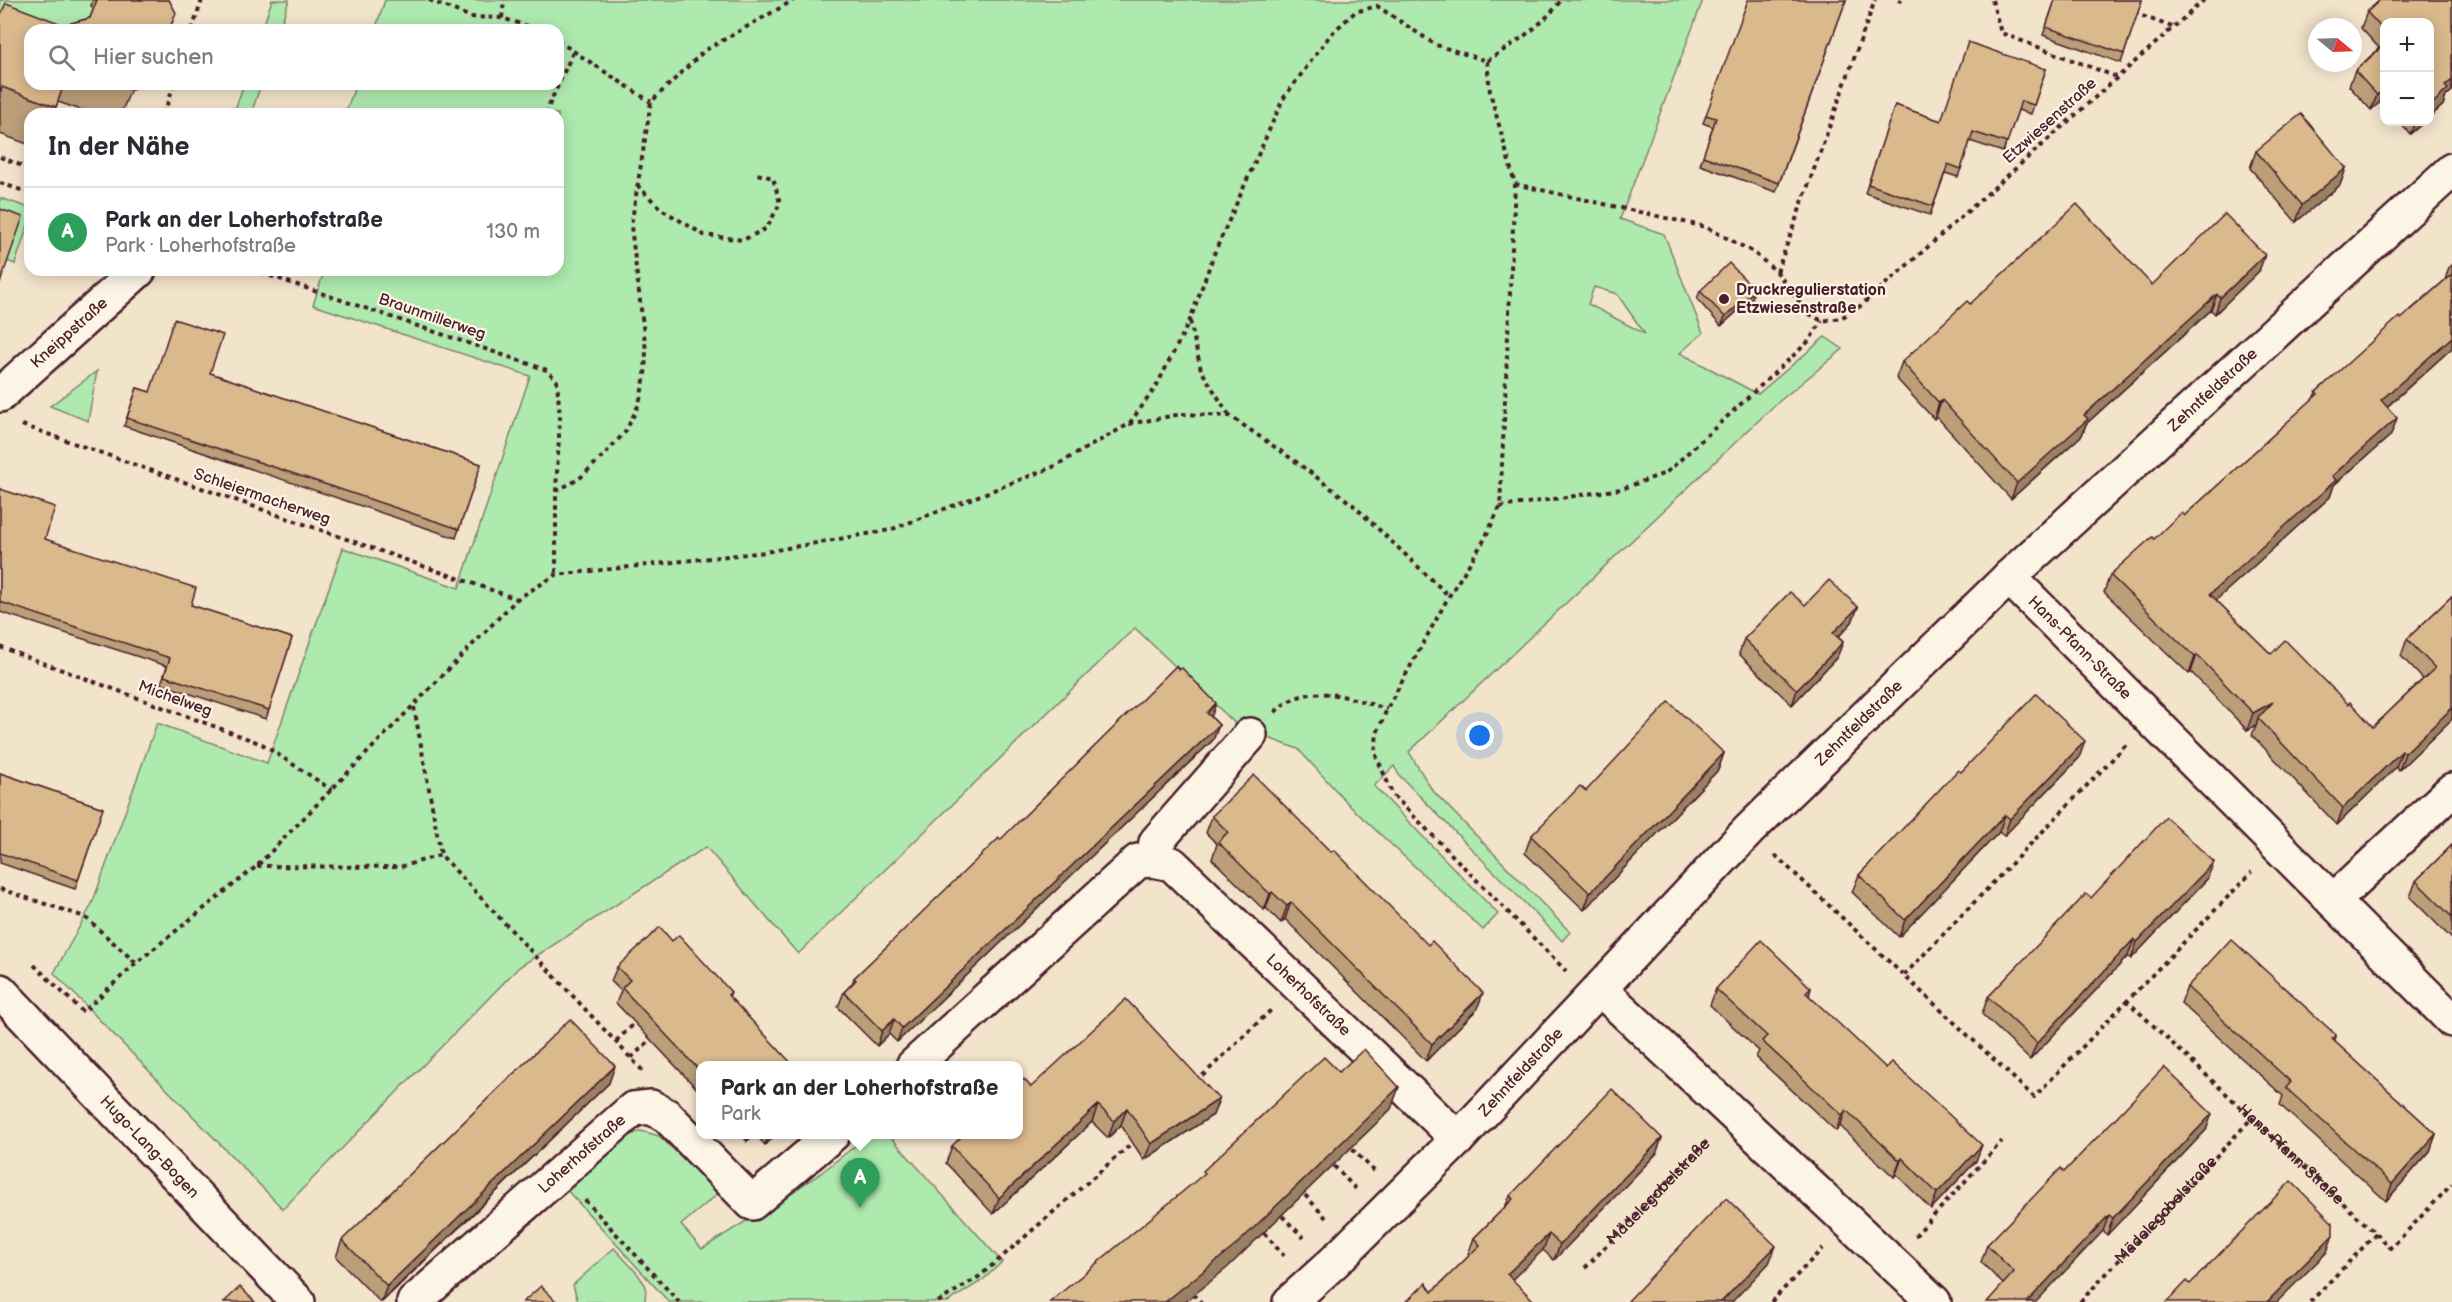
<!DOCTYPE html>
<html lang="de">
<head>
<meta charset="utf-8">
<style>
  :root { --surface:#fff; --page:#f7f7f7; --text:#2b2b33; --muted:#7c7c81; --line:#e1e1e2; --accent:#4a1f2b }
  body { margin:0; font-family:"Balsamiq Sans",sans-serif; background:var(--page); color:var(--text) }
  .controls { position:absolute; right:18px; top:18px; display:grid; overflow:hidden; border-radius:12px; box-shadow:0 3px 15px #0003 }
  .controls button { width:54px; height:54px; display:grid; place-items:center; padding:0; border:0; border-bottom:2px solid var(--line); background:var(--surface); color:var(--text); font:30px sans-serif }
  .compass { position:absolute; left:2308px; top:18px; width:54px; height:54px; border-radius:50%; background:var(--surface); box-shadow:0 3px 15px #0003; rotate:109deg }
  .you { position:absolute; left:1480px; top:736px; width:21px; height:21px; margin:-15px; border:4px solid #fff; border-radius:50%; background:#1a73e8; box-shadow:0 0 0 9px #1a73e833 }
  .badge { display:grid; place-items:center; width:39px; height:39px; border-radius:50%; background:var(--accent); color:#fff; font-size:20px; font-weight:700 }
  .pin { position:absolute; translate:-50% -50px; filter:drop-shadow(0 2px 3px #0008) }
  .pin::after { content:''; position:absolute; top:32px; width:21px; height:18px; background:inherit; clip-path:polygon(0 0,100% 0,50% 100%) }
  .popup { position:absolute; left:696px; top:1061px; width:327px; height:78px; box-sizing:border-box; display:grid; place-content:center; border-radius:12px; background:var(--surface); filter:drop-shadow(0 2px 4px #0005); font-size:20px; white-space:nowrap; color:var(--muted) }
  .popup b { font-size:22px; color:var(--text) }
  .popup::after { content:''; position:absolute; left:50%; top:100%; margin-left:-12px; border:12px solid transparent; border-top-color:var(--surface) }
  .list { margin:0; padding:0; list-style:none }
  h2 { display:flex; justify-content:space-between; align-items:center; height:78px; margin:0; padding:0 24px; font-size:26px }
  h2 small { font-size:20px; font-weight:400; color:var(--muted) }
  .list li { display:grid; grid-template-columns:39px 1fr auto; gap:18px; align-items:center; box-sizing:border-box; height:90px; padding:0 24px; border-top:2px solid var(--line) }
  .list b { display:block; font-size:22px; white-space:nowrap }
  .list p { margin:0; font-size:20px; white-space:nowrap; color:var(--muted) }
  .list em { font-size:20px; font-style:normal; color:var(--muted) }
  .icon { flex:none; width:33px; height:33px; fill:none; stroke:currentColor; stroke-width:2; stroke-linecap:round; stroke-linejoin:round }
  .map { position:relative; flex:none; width:2452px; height:1302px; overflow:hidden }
  .search { position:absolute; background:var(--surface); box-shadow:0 3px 15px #0003; left:24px; top:24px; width:540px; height:66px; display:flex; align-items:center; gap:15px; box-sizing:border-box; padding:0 21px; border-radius:18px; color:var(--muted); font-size:22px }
  .panel { position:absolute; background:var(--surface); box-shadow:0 3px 15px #0003; left:24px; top:108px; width:540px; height:168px; border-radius:18px }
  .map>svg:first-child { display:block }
  .green { fill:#aee9ae; stroke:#7c846c; stroke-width:1.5; fill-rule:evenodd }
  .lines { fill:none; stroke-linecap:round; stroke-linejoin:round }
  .street-casing { stroke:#4a1f2b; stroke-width:38 }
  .secondary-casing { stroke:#4a1f2b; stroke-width:38 }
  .path { stroke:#4a1f2b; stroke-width:4; stroke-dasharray:4.5 4.5; stroke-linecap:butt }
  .street { stroke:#fcf5e5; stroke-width:33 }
  .secondary { stroke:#fcf5e5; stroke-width:33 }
  .wall { fill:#bb9f79; stroke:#4a1f2b; stroke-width:1.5 }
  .shaded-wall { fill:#998263; stroke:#4a1f2b; stroke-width:1.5 }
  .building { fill:#dab98d; stroke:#4a1f2b; stroke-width:1.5 }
  .poi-dot { fill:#4a1f2b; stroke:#fcf5e5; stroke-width:2 }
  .labels { text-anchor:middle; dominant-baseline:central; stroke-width:4.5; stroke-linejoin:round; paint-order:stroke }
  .street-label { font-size:16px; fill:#4a1f2b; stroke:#fcf5e5 }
  .poi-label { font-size:16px; font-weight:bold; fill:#4a1f2b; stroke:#fcf5e5; text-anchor:start }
</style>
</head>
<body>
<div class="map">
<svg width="2452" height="1302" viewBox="0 0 2452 1302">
  <rect width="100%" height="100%" fill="#f2e3cb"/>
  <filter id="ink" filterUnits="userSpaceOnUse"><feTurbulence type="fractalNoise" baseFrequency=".0167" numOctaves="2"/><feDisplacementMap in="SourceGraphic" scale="12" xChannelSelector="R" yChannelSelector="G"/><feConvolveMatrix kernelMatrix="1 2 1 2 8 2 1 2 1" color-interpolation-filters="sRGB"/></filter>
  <g filter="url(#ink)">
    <g class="green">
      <path d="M0 0H93L91 6 94 8 86 30H30L0 49Z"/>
      <path d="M272 0H289L279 30H262Z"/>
      <path d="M385 0H1703L1620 219 1664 234 1703 333 1680 353 1758 394 1825 337 1843 349 1776 404 1409 752 1432 790 1570 932 1562 941 1399 775 1394 766 1374 786 1498 914 1483 930 1351 807 1298 749 1239 727 1135 628 798 954 706 847 519 967 283 1209 54 973 92 904 157 723 267 763 343 548 459 588 530 376 313 305 323 275 310 270H558V114H345L356 84H558V30H375ZM1594 287 1617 294 1645 334 1588 304Z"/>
      <path d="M244 84H261L251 114 234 112Z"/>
      <path d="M0 198 30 208V219L15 264 7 261 0 224Z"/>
      <path d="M97 371 88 421 50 406Z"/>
      <path d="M641 1131 659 1136 720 1192 681 1225 702 1249 817 1176 869 1135H889L1002 1262 983 1280 948 1302H669L565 1188 621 1139Z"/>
      <path d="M614 1248 637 1273 646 1286 645 1302H578L573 1285Z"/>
    </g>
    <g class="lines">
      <g class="street-casing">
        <g id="street">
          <path id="s4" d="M0 395 139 270"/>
          <path id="s5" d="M2009 577 2452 1020"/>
          <path d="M1153 860 1156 842 1250 735"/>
          <path d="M2333 901 2452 790"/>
          <path d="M1600 989 1934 1302"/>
          <path id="s6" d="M913 1066 1138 861 1153 860 1172 864 1458 1139"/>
          <path id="s7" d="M414 1302 633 1109 651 1107 667 1116 752 1203 833 1134"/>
          <path id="s8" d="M1290 1302 1334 1262 1458 1139 1749 830 2009 577 2452 170"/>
        </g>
      </g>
      <g class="secondary-casing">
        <g id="secondary">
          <path id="s9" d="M0 991 298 1302"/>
        </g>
      </g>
      <g class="path">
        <path d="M429 0 471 17 502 18 539 30"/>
        <path d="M1898 0 1904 2"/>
        <path d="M1992 0 2001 33 2117 77"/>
        <path d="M2134 13 2172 27"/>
        <path d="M502 18 504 0"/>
        <path d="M192 30 202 0"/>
        <path d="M558 41 651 102"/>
        <path d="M1487 61 1490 92 1515 184 1500 507 1483 542 1449 596 1387 709 1377 733 1375 753 1393 795 1566 971"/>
        <path d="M1487 61C1514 43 1543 26 1561 0"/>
        <path d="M164 114 174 84"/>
        <path d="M545 114 574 50"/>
        <path d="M0 157 30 169"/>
        <path d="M0 183 30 193"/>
        <path d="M1515 184 1706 227 1753 252 1777 272 1806 312 1822 321 1841 318 1859 307 1912 261 2204 0"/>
        <path d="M637 185 661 209 704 235 743 240 767 228 780 203 773 178 753 173"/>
        <path d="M253 270 547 370 557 381 560 418 556 491V575"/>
        <path d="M1777 272 1875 0"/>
        <path d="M1190 321 1201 370 1229 415"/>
        <path d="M1129 424 1182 414 1230 416 1295 461 1352 504 1449 596"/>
        <path d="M22 425 517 599"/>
        <path d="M556 491 579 479 605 454 626 431 639 404 645 376 646 351 631 226 651 102 704 51 794 0"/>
        <path d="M1500 507 1621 489 1666 473 1808 342 1822 321"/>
        <path d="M0 647 262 744 332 790"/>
        <path d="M414 707 441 855 643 1071"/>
        <path d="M1275 712C1309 679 1348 698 1387 709"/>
        <path d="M1775 855 2034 1097 2252 872"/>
        <path d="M257 866 400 867 441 855"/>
        <path d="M0 889 85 917 136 963"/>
        <path d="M34 965 83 1012 136 963 257 866 517 599 556 575 765 552 890 530 1053 467 1129 424 1156 387 1190 320 1214 254 1283 99 1331 34 1355 12 1377 6 1436 45 1487 61"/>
        <path d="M1904 975 2126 745"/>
        <path id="s1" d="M2126 1000 2391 1248 2452 1184"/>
        <path d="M616 1041 635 1023"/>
        <path d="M631 1058 650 1040"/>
        <path d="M1196 1082 1271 1010"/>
        <path d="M1352 1149 1374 1171"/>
        <path d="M1334 1166 1356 1189"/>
        <path d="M1305 1195 1326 1218"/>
        <path d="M585 1200 679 1302"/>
        <path d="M1282 1216 1304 1238"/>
        <path d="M1264 1233 1284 1256"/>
        <path d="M1915 1236 2002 1141"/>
        <path id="s2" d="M1585 1268 1709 1139"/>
        <path d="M1193 1294 1201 1302"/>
        <path d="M938 1302 980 1276 1137 1139"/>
        <path d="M1771 1302 1823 1248"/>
        <path id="s3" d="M2080 1302 2252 1118"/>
        <path d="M2310 1302 2376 1234"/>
      </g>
      <use href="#street" class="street"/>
      <use href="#secondary" class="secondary"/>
    </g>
    <g class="wall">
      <path d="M93 0H169L176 13 169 30H30V84H135L133 90 131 89 121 114H93L58 102 53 114H30V145L0 134V14L64 25 90 18 94 8 91 6Z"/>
      <path d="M1846 0 1776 192 1700 165 1713 127 1703 123 1706 115Z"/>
      <path d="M2055 0H2142L2121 63 2043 35Z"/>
      <path d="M2380 0H2452V91L2446 96 2443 105 2430 117V22H2385V106L2380 102 2371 110 2349 86 2355 71 2379 48 2361 28 2367 12Z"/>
      <path d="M2046 69 2031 114 2018 110 2003 152 1970 141 1958 177 1945 173 1930 215 1865 193 1895 105 1941 121Z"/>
      <path d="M2399 122H2424L2410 134Z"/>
      <path d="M2256 151 2346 168 2340 185 2296 222 2250 168Z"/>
      <path d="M2452 265V348L2387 407 2391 435 2334 485 2330 497 2216 600 2271 654 2348 704 2373 727 2423 679 2401 656 2407 639 2452 596V719L2399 770 2396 767 2337 825 2252 735 2256 725 2247 730 2191 672 2189 674 2104 592 2110 575 2184 516 2313 399 2316 392 2445 280 2449 267Z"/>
      <path d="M2259 271 2215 314 2211 310 2086 424 2082 435 2011 499 1936 416 1934 419 1896 378 1902 362 1970 304 2152 285Z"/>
      <path d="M1700 291 1752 298 1721 326 1697 299Z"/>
      <path d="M210 373 481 464 456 538 124 426 137 388 150 392Z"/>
      <path d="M0 489 45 539 191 605 292 638 266 719 161 684 167 666 0 612Z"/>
      <path d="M1805 605 1858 607 1852 622 1838 637 1843 642 1837 657 1792 705 1739 654 1744 639Z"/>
      <path d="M1211 717 1219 725 1213 740 897 1042 889 1034 877 1046 838 1007 844 992 852 984 854 978 1000 840Z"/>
      <path d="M1724 753 1718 770 1584 910 1525 853 1531 836 1586 791Z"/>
      <path d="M2079 758 2004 836 1999 832 1899 937 1852 892 1859 875 1961 772Z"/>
      <path d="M0 773 103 808 75 889 0 863Z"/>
      <path d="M1212 816 1477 1009 1426 1061 1285 919 1281 923 1266 908 1264 910 1212 859 1217 844 1206 833Z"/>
      <path d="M2452 845V939L2410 897 2416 881Z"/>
      <path d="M2207 879 2131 959 2128 956 2030 1060 1982 1014 1988 997 2091 898Z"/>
      <path d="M672 941 731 992 701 1065V1093L616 1003 621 991 611 981 617 967Z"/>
      <path d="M2187 987 2336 1035 2334 1041 2436 1134 2430 1151 2386 1201 2280 1105 2283 1096 2181 1003Z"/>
      <path d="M1811 988 1809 996 1976 1161 1931 1209 1896 1174 1894 1177 1840 1126 1836 1131 1756 1057 1759 1051 1710 1005 1716 989Z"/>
      <path d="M609 1083 382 1302H380L336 1257 342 1240Z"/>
      <path d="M1031 1087 1219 1099 1213 1115 1144 1160 1121 1125 1108 1138 1092 1122 993 1214 946 1163 952 1146Z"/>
      <path d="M2206 1130 2107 1235 2103 1231 2003 1284 1981 1262 1987 1245 2064 1172Z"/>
      <path d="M740 1134H755L747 1141Z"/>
      <path d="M755 1134H777L765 1145Z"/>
      <path d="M1656 1154 1554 1260 1543 1250 1432 1292 1469 1256 1468 1254 1474 1238 1505 1207 1510 1196Z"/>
    </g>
    <g class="shaded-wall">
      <path d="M2452 80V91L2446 96 2443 105 2430 117V106L2445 86Z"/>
      <path d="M2385 88 2380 102 2371 110 2377 95Z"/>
      <path d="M2415 122H2424L2410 134Z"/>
      <path d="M2346 168 2340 185 2296 222 2302 205Z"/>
      <path d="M2265 255 2259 271 2215 314 2220 298Z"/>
      <path d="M1755 290 1752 298 1721 326 1725 317Z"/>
      <path d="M2217 294 2211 310 2086 424 2082 435 2011 499 2017 483 2084 415Z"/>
      <path d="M2452 337V348L2375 417 2381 400Z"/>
      <path d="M1942 400 1936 416 1934 419 1939 403Z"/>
      <path d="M2397 418 2391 435 2334 485 2330 497 2204 611 2210 594 2332 476Z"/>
      <path d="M1858 607 1852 622 1828 648 1833 633Z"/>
      <path d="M1843 642 1837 657 1792 705 1797 690Z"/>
      <path d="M2197 655 2191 672 2189 674 2195 657Z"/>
      <path d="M2273 702 2258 718 2256 725 2247 730 2253 713Z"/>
      <path d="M1216 703 1211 718 1207 713Z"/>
      <path d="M2452 708V719L2399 770 2405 753Z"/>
      <path d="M1219 725 1213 740 897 1042 902 1028Z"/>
      <path d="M2085 741 2079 758 2004 836 2010 819Z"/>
      <path d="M2402 751 2396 767 2337 825 2343 808Z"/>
      <path d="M1724 753 1718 770 1584 910 1590 893Z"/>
      <path d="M2005 815 1999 832 1899 937 1905 920Z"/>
      <path d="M2214 862 2207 879 2131 959 2137 942Z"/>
      <path d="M1272 892 1266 908 1264 910 1270 894Z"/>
      <path d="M1291 902 1285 919 1281 923 1287 906Z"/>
      <path d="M2134 939 2128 956 2030 1060 2037 1043Z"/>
      <path d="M1483 993 1477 1009 1426 1061 1432 1044Z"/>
      <path d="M894 1019 889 1034 877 1046 882 1031Z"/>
      <path d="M615 1066 609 1083 381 1302 387 1286Z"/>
      <path d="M1399 1087 1391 1109 1227 1268 1185 1302H1165Z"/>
      <path d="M1219 1099 1213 1115 1144 1160 1151 1144Z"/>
      <path d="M1098 1105 1092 1122 993 1214 999 1198Z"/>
      <path d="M1127 1108 1121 1125 1108 1138 1114 1121Z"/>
      <path d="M1846 1110 1840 1126 1836 1131 1842 1115Z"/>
      <path d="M2212 1114 2206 1130 2107 1235 2113 1218Z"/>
      <path d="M749 1134H755L747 1141Z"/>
      <path d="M769 1134H777L765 1145Z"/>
      <path d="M2436 1134 2430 1151 2386 1201 2392 1184Z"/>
      <path d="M1662 1138 1656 1154 1554 1260 1560 1244Z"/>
      <path d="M1982 1145 1976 1161 1931 1209 1937 1193Z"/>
      <path d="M1902 1158 1896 1174 1894 1177 1900 1161Z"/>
      <path d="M2109 1215 2103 1231 2036 1302H2027Z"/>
      <path d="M1549 1234 1543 1250 1501 1290 1507 1274Z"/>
      <path d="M2333 1235 2327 1252 2277 1302H2267Z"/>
      <path d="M1776 1246 1769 1263 1732 1302H1721Z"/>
    </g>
    <g class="building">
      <path d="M97 0H169L176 13 169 30H30V84H64L56 107 2 87 1 91H0V14H1L6 3 64 25 90 18Z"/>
      <path d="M1748 0H1846L1779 183 1703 156 1716 118 1706 115Z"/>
      <path d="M2055 0H2142L2124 54 2046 27Z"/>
      <path d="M2380 0H2452V80L2445 86 2448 89 2430 106V22H2385V32L2367 12Z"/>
      <path d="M1968 42 2046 69 2034 105 2021 101 2007 143 1973 132 1961 169 1948 164 1933 206 1868 184 1895 105 1941 121Z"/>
      <path d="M2385 44V88L2377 95 2355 71Z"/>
      <path d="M2301 114 2346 168 2302 205 2256 151Z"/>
      <path d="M2077 204 2152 285 2225 214 2265 255 2220 298 2217 294 2084 415 2088 419 2017 483 1942 400 1939 403 1902 362 1967 301 1970 304Z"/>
      <path d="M0 209 23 217 0 283Z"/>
      <path d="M1729 263 1755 290 1725 317 1700 291Z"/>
      <path d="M2452 274V337L2381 400 2397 418 2332 476 2336 480 2210 594 2271 654 2285 640 2348 704 2350 702 2373 727 2435 668 2407 639 2452 596V708L2405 753 2402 751 2343 808 2258 718 2273 702 2253 713 2197 655 2195 657 2110 575 2152 537 2154 539 2181 513 2184 516 2318 394 2316 392 2399 317 2401 319Z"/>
      <path d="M174 319 223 335 210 373 481 464 459 529 127 418 137 388 150 392Z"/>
      <path d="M0 489 55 507 45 539 196 588 191 605 292 638 269 710 164 676 170 658 0 602Z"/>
      <path d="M1829 580 1858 607 1833 633 1843 642 1797 690 1744 639 1790 592 1805 605Z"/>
      <path d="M1176 666 1179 670 1182 668 1216 703 1207 713 1219 725 902 1028 894 1019 882 1031 844 992 856 980 854 978 999 838 1000 840Z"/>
      <path d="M2036 694 2085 741 2010 819 2005 815 1905 920 1859 875 1958 770 1961 772Z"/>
      <path d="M1669 702 1724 753 1590 893 1531 836 1580 786 1586 791Z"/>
      <path d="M0 773 103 808 78 880 0 853Z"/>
      <path d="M1254 775 1331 852 1334 850 1428 945 1432 941 1483 993 1432 1044 1291 902 1287 906 1272 892 1270 894 1218 842 1228 832 1212 816Z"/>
      <path d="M2166 817 2214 862 2137 942 2134 939 2037 1043 1988 997 2086 894 2091 898Z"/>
      <path d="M2452 845V917L2416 881Z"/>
      <path d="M660 927 672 941 679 935 731 992 728 995 793 1065H701V1072L622 988 630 980 617 967Z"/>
      <path d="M2231 939 2336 1035 2332 1039 2436 1134 2392 1184 2286 1088 2291 1082 2187 987Z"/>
      <path d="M1761 940 1811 988 1806 993 1833 1018 1886 1068 1892 1062 1982 1145 1937 1193 1902 1158 1900 1161 1846 1110 1842 1115 1762 1041 1767 1036 1716 989Z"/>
      <path d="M1126 999 1219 1099 1151 1144 1127 1108 1114 1121 1098 1105 999 1198 952 1146 964 1134H1019V1084L1024 1079 1031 1087Z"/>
      <path d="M570 1019 615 1066 387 1286 342 1240Z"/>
      <path d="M1364 1049 1399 1087 1235 1246 1165 1302H1050L1205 1173 1203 1171 1324 1057 1339 1072Z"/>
      <path d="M2164 1067 2212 1114 2113 1218 2109 1215 2027 1302H1987L2014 1272 1987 1245 2061 1168 2064 1172Z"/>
      <path d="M1612 1089 1662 1138 1560 1244 1549 1234 1507 1274 1535 1302H1406L1426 1283 1432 1292 1480 1245 1474 1238 1513 1199 1510 1196Z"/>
      <path d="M2291 1181 2333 1223V1235L2267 1302H2167L2187 1281 2190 1284Z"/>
      <path d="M1726 1198 1776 1246 1721 1302H1630L1628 1301Z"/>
      <path d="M541 1286 557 1302H523Z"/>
      <path d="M240 1287 255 1302H224Z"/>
    </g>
  </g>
  <circle class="poi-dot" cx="1724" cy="299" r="6"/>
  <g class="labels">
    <g class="street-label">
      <text transform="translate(2050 121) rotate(-42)">Etzwiesenstraße</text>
      <text transform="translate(432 317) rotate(19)">Braunmillerweg</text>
      <text stroke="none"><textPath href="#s4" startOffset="93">Kneippstraße</textPath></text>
      <text stroke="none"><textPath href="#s8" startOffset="1298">Zehntfeldstraße</textPath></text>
      <text transform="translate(262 497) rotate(19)">Schleiermacherweg</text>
      <text stroke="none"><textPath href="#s5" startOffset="100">Hans-Pfann-Straße</textPath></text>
      <text transform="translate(175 699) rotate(20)">Michelweg</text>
      <text stroke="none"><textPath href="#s8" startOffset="812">Zehntfeldstraße</textPath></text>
      <text stroke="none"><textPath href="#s6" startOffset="528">Loherhofstraße</textPath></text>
      <text stroke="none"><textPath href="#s8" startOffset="326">Zehntfeldstraße</textPath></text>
      <text stroke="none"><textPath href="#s9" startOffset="216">Hugo-Lang-Bogen</textPath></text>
      <text stroke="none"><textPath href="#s7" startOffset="224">Loherhofstraße</textPath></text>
      <text stroke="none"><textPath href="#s1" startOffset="226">Hans-Pfann-Straße</textPath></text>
      <text stroke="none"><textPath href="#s2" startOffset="106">Mädelegabelstraße</textPath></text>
      <text stroke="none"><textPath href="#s3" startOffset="126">Mädelegabelstraße</textPath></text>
    </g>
    <g class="poi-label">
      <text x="1736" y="290">Druckregulierstation<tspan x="1736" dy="18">Etzwiesenstraße</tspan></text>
    </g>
  </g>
</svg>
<div class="controls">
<button>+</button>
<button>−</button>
</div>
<svg class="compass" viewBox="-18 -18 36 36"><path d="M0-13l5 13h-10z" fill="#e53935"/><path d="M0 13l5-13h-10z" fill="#7c7c81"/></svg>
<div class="you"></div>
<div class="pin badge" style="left:860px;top:1208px;background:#2e9e5b">A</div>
<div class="popup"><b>Park an der Loherhofstraße</b>Park</div>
<div class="search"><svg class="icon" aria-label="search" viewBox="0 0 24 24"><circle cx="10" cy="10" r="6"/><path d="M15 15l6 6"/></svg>Hier suchen</div>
<section class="panel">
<h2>In der Nähe<small></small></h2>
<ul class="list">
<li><span class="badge" style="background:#2e9e5b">A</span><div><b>Park an der Loherhofstraße</b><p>Park · Loherhofstraße</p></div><em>130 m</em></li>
</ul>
</section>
</div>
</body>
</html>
